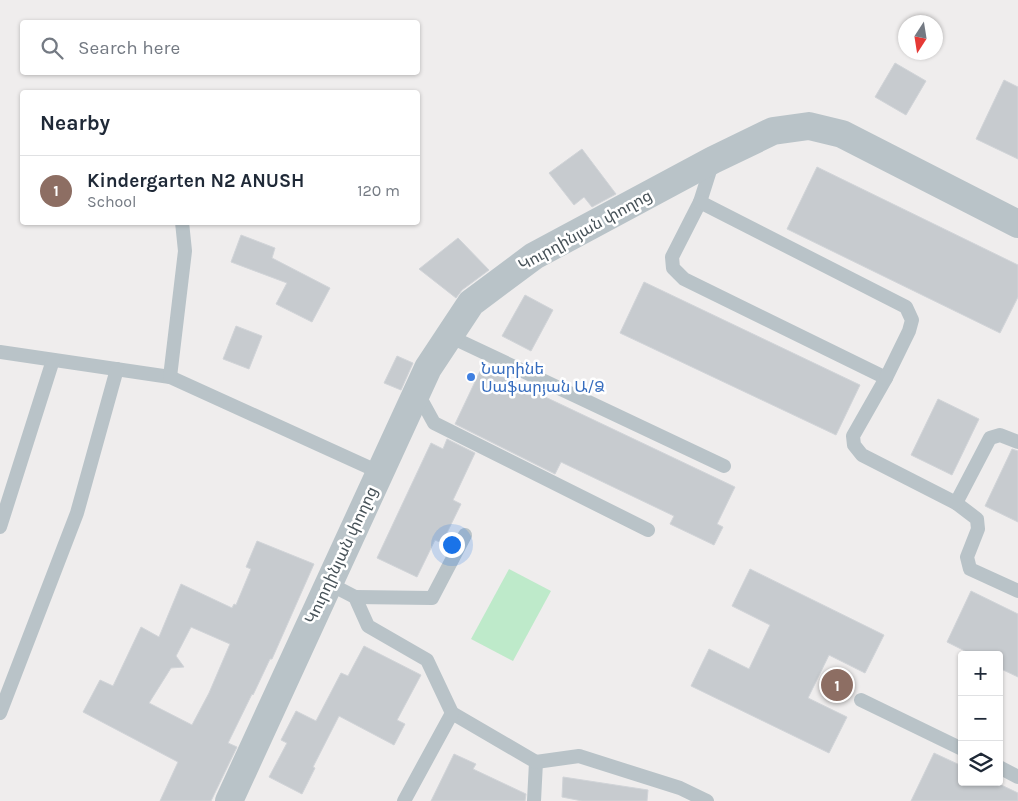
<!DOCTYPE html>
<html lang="en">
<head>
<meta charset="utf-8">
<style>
  :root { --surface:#fff; --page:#f2f2f3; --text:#1f2937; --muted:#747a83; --line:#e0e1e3; --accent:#2a84cc }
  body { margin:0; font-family:Karla,"Noto Sans Armenian",sans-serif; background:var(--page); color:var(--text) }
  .controls { position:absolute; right:15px; bottom:15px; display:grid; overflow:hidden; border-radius:5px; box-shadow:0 1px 4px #0004 }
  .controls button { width:45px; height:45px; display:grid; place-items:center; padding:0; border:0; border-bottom:1px solid var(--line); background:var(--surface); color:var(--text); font:25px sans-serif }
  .compass { position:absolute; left:898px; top:15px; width:45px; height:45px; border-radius:50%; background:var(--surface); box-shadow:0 1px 4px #0004; rotate:192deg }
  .you { position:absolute; left:451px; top:544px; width:18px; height:18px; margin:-12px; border:4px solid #fff; border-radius:50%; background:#1a73e8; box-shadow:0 0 0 8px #1a73e833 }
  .badge { display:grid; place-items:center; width:32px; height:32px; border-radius:50%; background:var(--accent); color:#fff; font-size:16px; font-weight:700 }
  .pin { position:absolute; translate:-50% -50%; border:2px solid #fff; box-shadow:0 1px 5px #0006 }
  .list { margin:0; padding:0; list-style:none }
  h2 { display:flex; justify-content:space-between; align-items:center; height:65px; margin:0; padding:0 20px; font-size:21px }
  h2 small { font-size:16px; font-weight:400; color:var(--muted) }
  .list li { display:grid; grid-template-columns:32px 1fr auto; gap:15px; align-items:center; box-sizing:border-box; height:70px; padding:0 20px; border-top:1px solid var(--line) }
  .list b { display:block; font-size:19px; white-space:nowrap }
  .list p { margin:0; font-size:16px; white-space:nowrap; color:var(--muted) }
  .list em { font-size:16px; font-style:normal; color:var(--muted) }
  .icon { flex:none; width:28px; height:28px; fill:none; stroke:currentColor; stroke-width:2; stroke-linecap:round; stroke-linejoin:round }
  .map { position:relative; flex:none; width:1018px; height:801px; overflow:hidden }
  .search { position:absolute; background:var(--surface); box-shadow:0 1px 4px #0004; left:20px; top:20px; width:400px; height:55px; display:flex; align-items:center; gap:12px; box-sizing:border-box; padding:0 18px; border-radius:5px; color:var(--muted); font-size:19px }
  .panel { position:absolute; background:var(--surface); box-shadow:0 1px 4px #0004; left:20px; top:90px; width:400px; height:135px; border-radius:5px }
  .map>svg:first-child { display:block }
  .green { fill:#beeaca }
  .building { fill:#c7cbcf; stroke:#d1d4d8; fill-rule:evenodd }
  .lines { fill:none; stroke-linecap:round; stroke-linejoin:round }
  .lane { stroke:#b9c3c8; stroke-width:14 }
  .street { stroke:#b9c3c8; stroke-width:28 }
  .shop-dot { fill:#3f7fe0; stroke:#fff; stroke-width:2 }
  .labels { text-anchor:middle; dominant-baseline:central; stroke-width:5; stroke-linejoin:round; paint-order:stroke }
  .street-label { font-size:16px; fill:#475258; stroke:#fff }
  .shop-label { font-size:16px; fill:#366cbe; stroke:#fff; text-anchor:start }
</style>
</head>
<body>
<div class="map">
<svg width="1018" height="801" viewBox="0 0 1018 801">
  <rect width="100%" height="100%" fill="#efeded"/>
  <path class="green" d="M509 569 551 591 513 661 471 639Z"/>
  <g class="building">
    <path d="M895 63 926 81 906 115 875 97Z"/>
    <path d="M1004 80 1018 87V159L976 139Z"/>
    <path d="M582 149 616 194 592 207 584 197 574 205 549 173Z"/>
    <path d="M817 167 1018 265V297L1000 333 787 229Z"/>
    <path d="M241 235 275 248 272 258 330 288 312 322 276 304 287 283 231 262Z"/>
    <path d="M458 238 489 270 462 290 456 298 419 269Z"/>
    <path d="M644 282 860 385 836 435 620 333Z"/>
    <path d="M525 295 553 310 531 351 502 336Z"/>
    <path d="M236 326 262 336 249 369 223 359Z"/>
    <path d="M397 356 413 363 401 390 384 383Z"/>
    <path d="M482 367 735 487 717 524 723 527 714 545 670 524 674 516 561 462 555 474 455 424Z"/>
    <path d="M938 399 979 419 952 475 911 455Z"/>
    <path d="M447 439 475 453 453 500 461 504 442 543 435 540 417 577 377 558 431 443 443 449Z"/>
    <path d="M1012 449 1018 451V522L985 506Z"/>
    <path d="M257 541 314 564 272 659H270L253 695 252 694 228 743 237 747 211 801H160L178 762 83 712 100 680 113 686 141 627 159 637 181 584 232 608 234 604 236 605 251 569 246 567ZM191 627 230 644 209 693 192 725 149 703 171 668 184 667 176 656Z"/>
    <path d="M750 569 884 635 865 673 829 655 808 698 847 717 829 753 691 686 709 649 749 669 770 625 732 606Z"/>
    <path d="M971 591 1018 614V677L999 668V655H973L947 642Z"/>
    <path d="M364 646 421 675 397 720 405 724 394 745 339 716 313 767 315 768 302 794 269 777 287 743 281 740 296 711 316 721 341 673 348 676Z"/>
    <path d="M934 753 962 766V782H995L1018 793V801H911Z"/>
    <path d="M454 754 476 764 473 769 526 794 525 801H431Z"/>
    <path d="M563 777 648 790 647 801H582L562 797Z"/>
  </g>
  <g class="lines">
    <g class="lane">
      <path d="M713 161 700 202 672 257 673 268 684 279 886 378 853 436 854 445 862 455 956 503 977 519 978 529 967 557 970 569 1018 591"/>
      <path d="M700 202 906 307 912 320 909 331 886 378"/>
      <path d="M449 336 724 466"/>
      <path d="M0 352 170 377 379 472"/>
      <path d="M170 377 185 251 182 222"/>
      <path d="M417 392 434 423 648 530"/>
      <path d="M956 503 990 438 1000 435 1018 442"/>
      <path d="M0 527 53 360"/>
      <path d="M328 583 355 597 368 626 427 660 452 713 536 762 534 801"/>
      <path d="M355 597 432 598 465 535"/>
      <path d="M861 700 962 749"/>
      <path d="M0 713 77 513 117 369"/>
      <path d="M536 762 579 756 680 788 707 801"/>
      <path d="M999 767 1018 777"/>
      <path d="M404 801 452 713"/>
    </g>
    <path class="street" d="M229 801 428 368 471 303 534 256 713 160 773 131 809 126 842 134 1018 224"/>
  </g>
  <circle class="shop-dot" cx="471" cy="377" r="5"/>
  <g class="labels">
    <g class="street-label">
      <text transform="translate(585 230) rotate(-29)">Կուրղինյան փողոց</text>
      <text transform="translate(341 555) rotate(-65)">Կուրղինյան փողոց</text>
    </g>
    <g class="shop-label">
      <text x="481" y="368">Նարինե<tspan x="481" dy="18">Սաֆարյան Ա/Ձ</tspan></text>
    </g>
  </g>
</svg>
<div class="controls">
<button>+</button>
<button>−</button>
<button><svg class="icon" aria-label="layers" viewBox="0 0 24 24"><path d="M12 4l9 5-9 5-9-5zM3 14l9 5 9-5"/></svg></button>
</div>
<svg class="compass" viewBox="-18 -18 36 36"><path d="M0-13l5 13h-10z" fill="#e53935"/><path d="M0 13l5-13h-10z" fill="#747a83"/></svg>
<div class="you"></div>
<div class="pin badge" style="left:837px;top:685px;background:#8d6e63">1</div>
<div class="search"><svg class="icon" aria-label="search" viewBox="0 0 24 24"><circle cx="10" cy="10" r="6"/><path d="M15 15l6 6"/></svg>Search here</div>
<section class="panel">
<h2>Nearby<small></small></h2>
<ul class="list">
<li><span class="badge" style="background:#8d6e63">1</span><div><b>Kindergarten N2 ANUSH</b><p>School</p></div><em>120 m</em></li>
</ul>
</section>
</div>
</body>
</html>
